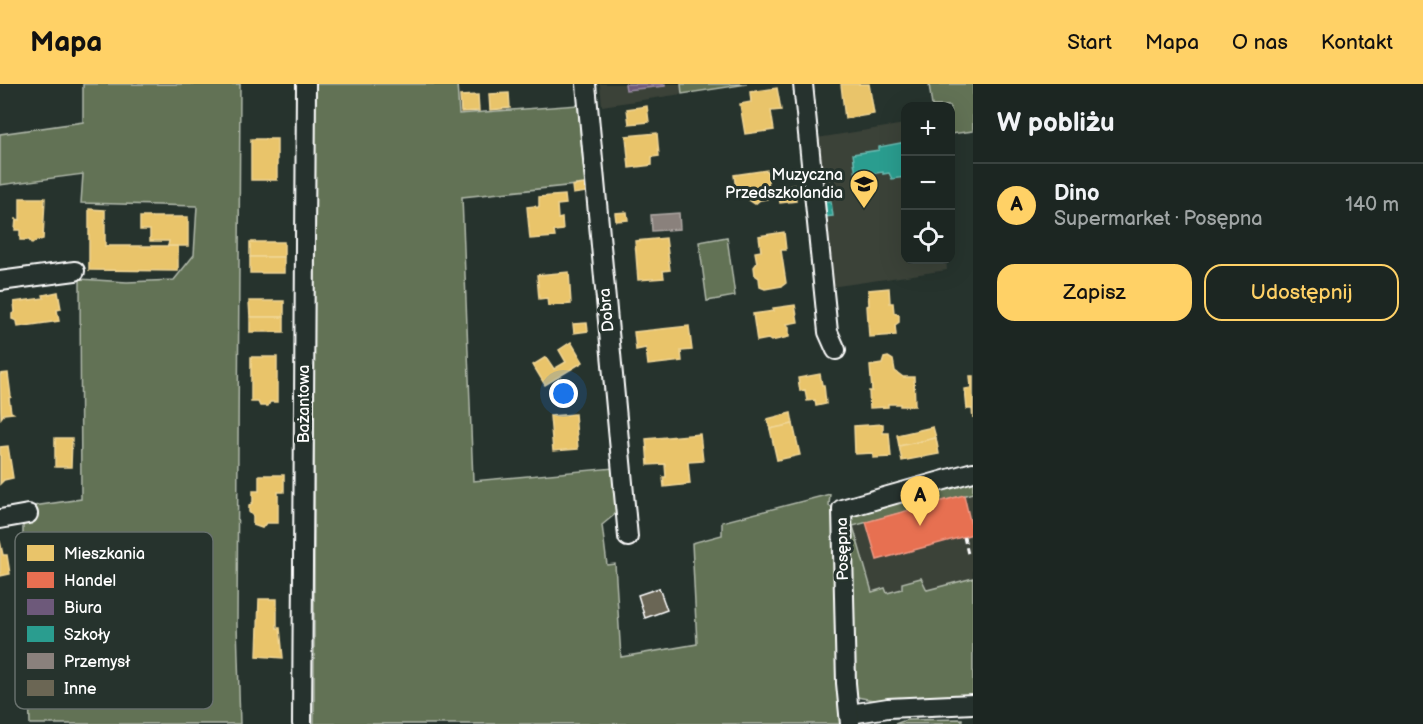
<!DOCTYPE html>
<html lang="pl">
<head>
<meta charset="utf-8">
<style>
  :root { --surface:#1c2622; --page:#29322f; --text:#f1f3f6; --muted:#a0a5a5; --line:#3a4340; --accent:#ffd166 }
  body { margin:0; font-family:"Balsamiq Sans",sans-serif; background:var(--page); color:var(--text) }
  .controls { position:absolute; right:18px; top:18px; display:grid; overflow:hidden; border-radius:12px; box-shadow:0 6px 24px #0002 }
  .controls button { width:54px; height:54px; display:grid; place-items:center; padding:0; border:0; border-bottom:2px solid var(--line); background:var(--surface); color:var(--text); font:30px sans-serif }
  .you { position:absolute; left:564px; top:310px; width:21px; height:21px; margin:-15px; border:4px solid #fff; border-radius:50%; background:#1a73e8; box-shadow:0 0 0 9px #1a73e833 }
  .badge { display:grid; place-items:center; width:39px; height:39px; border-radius:50%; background:var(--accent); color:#111; font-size:20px; font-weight:700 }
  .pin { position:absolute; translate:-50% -50px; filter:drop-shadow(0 2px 3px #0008) }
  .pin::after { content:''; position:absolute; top:32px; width:21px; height:18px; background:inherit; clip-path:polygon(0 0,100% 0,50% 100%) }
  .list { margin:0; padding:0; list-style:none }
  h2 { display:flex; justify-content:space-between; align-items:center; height:78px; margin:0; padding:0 24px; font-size:26px }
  h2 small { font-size:20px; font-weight:400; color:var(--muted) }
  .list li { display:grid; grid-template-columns:39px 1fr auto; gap:18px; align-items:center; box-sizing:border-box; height:84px; padding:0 24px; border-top:2px solid var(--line) }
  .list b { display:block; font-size:22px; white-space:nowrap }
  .list p { margin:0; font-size:20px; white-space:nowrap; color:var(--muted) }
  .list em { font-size:20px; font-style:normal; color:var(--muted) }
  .actions { display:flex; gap:12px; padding:18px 24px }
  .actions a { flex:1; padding:14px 0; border:2px solid var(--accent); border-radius:18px; text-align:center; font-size:21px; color:var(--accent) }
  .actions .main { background:var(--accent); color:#111 }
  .icon { flex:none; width:33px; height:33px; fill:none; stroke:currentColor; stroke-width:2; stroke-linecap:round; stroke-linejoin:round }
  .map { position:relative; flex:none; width:973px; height:640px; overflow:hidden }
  header { display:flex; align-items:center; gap:36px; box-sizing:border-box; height:84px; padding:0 30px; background:var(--accent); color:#111 }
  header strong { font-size:28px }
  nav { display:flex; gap:33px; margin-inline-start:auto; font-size:21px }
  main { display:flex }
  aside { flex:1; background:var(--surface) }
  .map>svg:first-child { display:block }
  .built { fill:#3b4239 }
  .green { fill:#627255; stroke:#b0b8aa; stroke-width:1.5 }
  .homes { fill:#e9c46a; stroke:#f0d697; stroke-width:1.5 }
  .shops { fill:#e76f51; stroke:#ee9a85; stroke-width:1.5 }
  .offices { fill:#6d597a; stroke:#998ba2; stroke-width:1.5 }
  .schools { fill:#2a9d8f; stroke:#6abab1; stroke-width:1.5 }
  .industry { fill:#8a817c; stroke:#ada7a3; stroke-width:1.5 }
  .building { fill:#6b6654; stroke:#fff; stroke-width:1.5 }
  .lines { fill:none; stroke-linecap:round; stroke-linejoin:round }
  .minor-casing { stroke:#fff; stroke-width:22 }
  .path { stroke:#fff; stroke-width:3; stroke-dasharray:6 4.5; stroke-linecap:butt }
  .minor { stroke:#26332d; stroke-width:18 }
  .labels { text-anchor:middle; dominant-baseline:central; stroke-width:6; stroke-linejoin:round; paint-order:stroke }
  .poi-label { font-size:16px; fill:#fff; stroke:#26332d; text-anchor:end }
  .street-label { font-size:16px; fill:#fff; stroke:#26332d }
  .key { fill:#26332d; stroke:#67706c; stroke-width:1.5 }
  .key-label { font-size:16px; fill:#fff }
</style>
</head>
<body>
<header>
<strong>Mapa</strong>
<nav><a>Start</a><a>Mapa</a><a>O nas</a><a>Kontakt</a></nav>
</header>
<main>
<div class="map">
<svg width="973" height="640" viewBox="0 0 973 640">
  <rect width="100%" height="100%" fill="#26332d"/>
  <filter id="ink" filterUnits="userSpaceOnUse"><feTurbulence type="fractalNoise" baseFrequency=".0167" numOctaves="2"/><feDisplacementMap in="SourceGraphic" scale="12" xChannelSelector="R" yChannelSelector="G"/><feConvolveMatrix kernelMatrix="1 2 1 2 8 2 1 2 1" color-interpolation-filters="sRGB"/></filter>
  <g filter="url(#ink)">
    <g class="built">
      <path d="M600 0H681L682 10 602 22Z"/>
      <path d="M905 40 906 176H946L947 186 831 203 817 54Z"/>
      <path d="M973 394V612L873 616 857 613 851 430Z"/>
    </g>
    <g class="green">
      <path d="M83 0H240L237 540 240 640H30L27 539 23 538V439L27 423 81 415 80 195 127 198 174 196 194 171 197 122 81 119 83 90 0 101V50L83 38Z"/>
      <path d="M314 0H457L459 30 578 21 585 100 462 113 473 397 614 384 619 427 602 441 607 481 615 480 621 573 697 560 692 459 722 451V438L830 410 829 422 837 426 849 640H314Z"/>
      <path d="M681 0H747L682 10Z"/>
      <path d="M929 0H973V47L951 50 950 22H932Z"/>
      <path d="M727 153 735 212 707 217 699 158Z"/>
      <path d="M973 394V409L853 442 872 508 885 504 887 509 902 505V499L921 494 927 506 973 494V612L873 616 857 613 852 606 851 430Z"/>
      <path d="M962 635V640H895L906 636Z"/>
    </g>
    <g class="homes">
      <path d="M841 0H869L874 30 845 35Z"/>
      <path d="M777 4 781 26 771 27 774 46 745 50 740 20 751 18 750 8Z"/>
      <path d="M509 9 510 24 490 26 489 10Z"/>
      <path d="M478 11 479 27 461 28 460 12Z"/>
      <path d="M647 22 649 38 629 40 627 25Z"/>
      <path d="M657 49 659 72 652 73V81L629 84 626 52Z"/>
      <rect x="251" y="55" width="26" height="41"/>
      <path d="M767 86 769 105 794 101 796 117 780 119 779 113 760 116 755 120 743 112 742 104 736 105 734 91Z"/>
      <path d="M585 100 587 108 573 110 572 102Z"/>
      <path d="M565 111 566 120 557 121 558 135 562 134 563 146 554 147 555 153 530 155 527 123 535 122 537 124 539 122V113Z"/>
      <path d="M20 114H45L43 155 36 157 32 160 29 156H20V146H15L16 135 20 136Z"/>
      <path d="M89 125 105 126V162H178V187L89 186Z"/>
      <path d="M627 128 628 136 616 137 615 129Z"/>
      <path d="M140 133H188V162H168L169 157H150V146H140Z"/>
      <path d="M784 148 786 166H781L786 199 782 202 765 205 760 203 759 194 755 191 754 183 757 179 755 168 761 167 759 152Z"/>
      <path d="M666 154 670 186 663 187 664 194 638 196 635 157Z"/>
      <rect x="250" y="158" width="34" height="15"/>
      <rect x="250" y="173" width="34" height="16"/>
      <path d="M569 188 571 220 548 222 547 214 539 215 537 191Z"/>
      <path d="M889 204 890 219H893L894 229 899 231V238L895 241 896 251 869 253 867 222 869 221 868 206Z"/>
      <path d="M58 208 61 225 57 226 59 237 18 243 17 237 12 235V230L15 228 14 218 44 214 43 211Z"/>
      <path d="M249 217H284V233H250Z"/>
      <path d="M795 221 798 238 787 240 789 244V253L771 257 768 255 757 257 753 230 774 227 773 224Z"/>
      <rect x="250" y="233" width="34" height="15"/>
      <path d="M587 239 588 247 574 249 573 240Z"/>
      <path d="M689 242 692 266 681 267 682 277 648 281 646 264 636 266 634 248Z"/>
      <path d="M571 258 583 278 545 301 533 281 546 273 554 285 566 278 559 266Z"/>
      <path d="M251 273H277V318H270L268 322H260L258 318H251Z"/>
      <path d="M888 273 893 276 895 287 903 293H914L915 322H900V320H888V323L870 324 869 307H872L870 282 882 280 884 274Z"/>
      <path d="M8 289 11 313 9 314 11 328 13 329 4 330 1 334 0 290Z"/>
      <path d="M820 290 822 301H824L826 320 816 322 815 316 807 317 805 306 800 307 798 294Z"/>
      <path d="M970 292H973V334L972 325H967L965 305 971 304Z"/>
      <path d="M791 329 793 340 770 345 767 335Z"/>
      <path d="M575 330 578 365 553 367 550 332Z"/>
      <path d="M793 340 800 371 777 376 770 345Z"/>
      <path d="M883 340V349H889L891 373 873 374V369L855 370 854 342Z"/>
      <path d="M933 343 936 354 899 362 897 351Z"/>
      <path d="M700 350 703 377 688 378 690 400 664 403 663 393H666L665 380 648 381 646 355Z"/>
      <path d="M55 354H72L71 383H55Z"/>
      <path d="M936 354 939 370 902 377 899 362Z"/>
      <path d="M8 362 13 394 4 396 0 400V363Z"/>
      <path d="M259 391H284V408H278V439H266L262 444 253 441V432L249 428V422L253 418V407H259Z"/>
      <path d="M0 457 3 471H7L10 490 0 492Z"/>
      <path d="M259 515H277V544H280L283 574 257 572Z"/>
    </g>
    <path class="shops" d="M964 411 973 450 877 476 866 438Z"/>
    <path class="offices" d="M625 0H665V2L626 6Z"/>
    <g class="schools">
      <path d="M906 58 905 93 892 95 889 89 883 90V88L856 92 853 70 879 66V63Z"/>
      <path d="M831 117 833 132 824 133 822 118Z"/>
    </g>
    <path class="industry" d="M679 129 680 145 652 147 651 131Z"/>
    <path class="building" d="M659 504 667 526 645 534 638 511Z"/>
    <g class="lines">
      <g class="minor-casing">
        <g id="minor">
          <path d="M586 0 628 453"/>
          <path d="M803 0 828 248 836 266"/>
          <path d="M0 197 75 187"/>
          <path d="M0 435 28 430"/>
          <path d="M850 630 888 624 973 620"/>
          <path d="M302 640 306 0"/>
          <path d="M850 640 846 599 842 425 973 388"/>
        </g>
      </g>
      <path class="path" d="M964 453 968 470"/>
      <use href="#minor" class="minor"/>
    </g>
  </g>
  <defs>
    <g id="school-pin" transform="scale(1.5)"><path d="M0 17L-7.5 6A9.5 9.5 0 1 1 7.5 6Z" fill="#ffd166" stroke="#26332d"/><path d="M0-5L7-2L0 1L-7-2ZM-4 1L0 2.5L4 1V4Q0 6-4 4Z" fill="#111"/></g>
  </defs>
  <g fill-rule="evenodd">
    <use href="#school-pin" x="864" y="100"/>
  </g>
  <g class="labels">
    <g class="poi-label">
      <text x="843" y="91">Muzyczna<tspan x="843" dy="18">Przedszkolandia</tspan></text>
    </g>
    <g class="street-label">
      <text transform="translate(607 226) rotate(-95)">Dobra</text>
      <text transform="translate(304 320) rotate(-90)">Bażantowa</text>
      <text transform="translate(843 465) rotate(-91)">Posępna</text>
    </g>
  </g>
  <rect x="15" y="448" width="198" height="177" rx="9" class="key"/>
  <rect x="27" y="461" width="27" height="16" fill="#e9c46a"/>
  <rect x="27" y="488" width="27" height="16" fill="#e76f51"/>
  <rect x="27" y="515" width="27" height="16" fill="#6d597a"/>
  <rect x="27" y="542" width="27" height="16" fill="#2a9d8f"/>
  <rect x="27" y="569" width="27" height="16" fill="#8a817c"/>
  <rect x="27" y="596" width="27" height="16" fill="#6b6654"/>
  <g class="key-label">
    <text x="64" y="475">Mieszkania</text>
    <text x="64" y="502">Handel</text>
    <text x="64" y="529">Biura</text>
    <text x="64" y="556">Szkoły</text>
    <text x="64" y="583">Przemysł</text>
    <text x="64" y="610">Inne</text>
  </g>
</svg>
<div class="controls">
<button>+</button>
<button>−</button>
<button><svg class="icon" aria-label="locate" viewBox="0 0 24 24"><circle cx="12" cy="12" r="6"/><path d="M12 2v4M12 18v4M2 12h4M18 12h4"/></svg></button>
</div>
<div class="you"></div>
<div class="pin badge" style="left:920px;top:442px">A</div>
</div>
<aside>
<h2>W pobliżu<small></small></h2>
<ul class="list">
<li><span class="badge">A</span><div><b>Dino</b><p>Supermarket · Posępna</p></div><em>140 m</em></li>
</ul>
<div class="actions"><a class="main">Zapisz</a><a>Udostępnij</a></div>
</aside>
</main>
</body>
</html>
